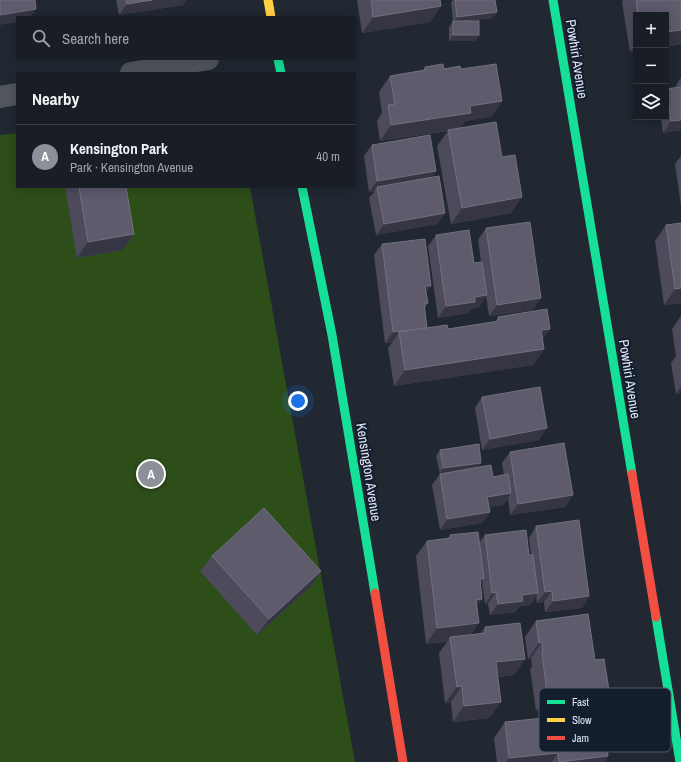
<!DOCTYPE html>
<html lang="en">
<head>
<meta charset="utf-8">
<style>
  :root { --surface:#191e26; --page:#262b32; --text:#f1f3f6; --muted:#9fa2a7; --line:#373c43; --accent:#8c9099 }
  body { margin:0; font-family:"Archivo Narrow",sans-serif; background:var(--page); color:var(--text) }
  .controls { position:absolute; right:12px; top:12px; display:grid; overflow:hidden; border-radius:0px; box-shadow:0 2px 10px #0003 }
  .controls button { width:36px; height:36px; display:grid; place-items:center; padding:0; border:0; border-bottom:1px solid var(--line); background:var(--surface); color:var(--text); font:20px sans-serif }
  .you { position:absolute; left:298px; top:401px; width:14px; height:14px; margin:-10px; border:3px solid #fff; border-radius:50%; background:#1a73e8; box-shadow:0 0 0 6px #1a73e833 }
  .badge { display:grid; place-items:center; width:26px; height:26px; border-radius:50%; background:var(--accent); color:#fff; font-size:13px; font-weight:700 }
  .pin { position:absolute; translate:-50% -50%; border:2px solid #fff; box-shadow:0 1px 4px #0006 }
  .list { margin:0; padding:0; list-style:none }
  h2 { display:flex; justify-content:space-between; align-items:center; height:52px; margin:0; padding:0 16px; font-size:17px }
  h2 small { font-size:13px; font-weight:400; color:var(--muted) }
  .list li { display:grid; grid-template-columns:26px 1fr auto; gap:12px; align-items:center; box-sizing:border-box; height:64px; padding:0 16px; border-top:1px solid var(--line) }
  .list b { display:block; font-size:15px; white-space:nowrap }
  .list p { margin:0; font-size:13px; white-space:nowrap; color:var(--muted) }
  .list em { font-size:13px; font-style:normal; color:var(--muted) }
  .icon { flex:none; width:22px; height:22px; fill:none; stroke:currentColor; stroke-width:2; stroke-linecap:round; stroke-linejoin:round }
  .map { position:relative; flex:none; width:681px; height:762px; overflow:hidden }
  .search { position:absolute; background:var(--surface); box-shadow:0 2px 10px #0003; left:16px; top:16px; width:340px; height:44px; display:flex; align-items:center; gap:10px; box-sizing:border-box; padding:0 14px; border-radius:0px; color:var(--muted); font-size:15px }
  .panel { position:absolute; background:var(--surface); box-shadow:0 2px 10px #0003; left:16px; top:72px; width:340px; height:116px; border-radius:0px }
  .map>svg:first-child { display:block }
  .green { fill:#2d4e19 }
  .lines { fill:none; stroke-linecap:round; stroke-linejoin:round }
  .street { stroke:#51565d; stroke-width:22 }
  .fast { stroke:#16e098; stroke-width:9 }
  .slow { stroke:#ffcf43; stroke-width:9 }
  .jam { stroke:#f24e42; stroke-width:9 }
  .wall { fill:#4d4a5b }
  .shaded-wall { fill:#353544 }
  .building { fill:#5d5b6c; stroke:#717081 }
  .labels { text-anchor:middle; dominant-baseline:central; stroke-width:4; stroke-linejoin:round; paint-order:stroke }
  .street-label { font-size:14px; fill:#dee6f2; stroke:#121d2e }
  .key { fill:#121d2e; stroke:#4f5969; stroke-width:1 }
  .key-label { font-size:11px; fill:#dee6f2 }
</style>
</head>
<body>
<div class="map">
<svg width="681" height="762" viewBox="0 0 681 762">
  <rect width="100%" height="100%" fill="#212832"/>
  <path class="green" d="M17 133V187H250L355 762H0V135Z"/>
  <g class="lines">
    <g class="street">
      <path d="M131 73 208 59"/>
      <path d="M0 97 17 94"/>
    </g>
    <g class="fast">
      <path d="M553 0 632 474"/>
      <path d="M278 59 281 73"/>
      <path d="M302 187 332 335 375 593"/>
      <path d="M656 617 680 762"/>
    </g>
    <path class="slow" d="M268 0 271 17"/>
    <g class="jam">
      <path d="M632 474 656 617"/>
      <path d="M375 593 403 762"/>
    </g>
  </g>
  <g class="wall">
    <path d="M116 0H186L183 5 119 15Z"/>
    <path d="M357 0H440L441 6 430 22 362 33Z"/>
    <path d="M453 0H495L497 12 492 18 466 21 479 35 475 41H449V27L453 21 451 2Z"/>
    <path d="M623 0H681V44L666 47V15H636V51L630 52 622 2Z"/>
    <path d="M425 67 444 69H461L502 101 491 117 465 121 460 128 502 157 522 197 511 213 451 224 437 146 448 131 380 141 377 121 382 113 379 92 390 76 423 71Z"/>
    <path d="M681 78V130L663 133 661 117H666V89L677 87 676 85Z"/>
    <path d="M372 145 436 171 432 177 445 213 437 224 376 235 369 198 374 192H369L364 156Z"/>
    <path d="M681 156V205L675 164Z"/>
    <path d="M65 187H126L134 234 123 250 77 258Z"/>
    <path d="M681 223V303L664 305 655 241 666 225Z"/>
    <path d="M486 228 533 310 489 316 486 296 479 307 472 308 468 313 438 318 428 246 436 235 474 263 481 262 478 240Z"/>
    <path d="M382 244 431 286 426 292 428 303 425 308 427 328 448 329 495 322 498 317 550 329 542 340 544 349 533 365 394 386 388 348 392 343H385L374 255Z"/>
    <path d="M681 316V393L676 394 671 363 676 356 672 329Z"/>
    <path d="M482 397 539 440 482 450 475 408Z"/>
    <path d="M440 450 481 463 478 467 493 477 504 475 502 463 510 452 573 495 565 507 510 515 508 498 503 505 489 507 490 512 482 523 440 530 432 485 440 474 436 456Z"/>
    <path d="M536 526 589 596 582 608 545 612 544 602 537 603 536 596 530 605 520 606 515 612 490 615 488 604H485L482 582 480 584 477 606 471 635 481 633 485 627 525 659 514 675 498 677 501 702 489 718 453 722 451 702 445 703 439 653 447 642 426 644 416 556 427 541 448 538 450 535 479 543 485 535 529 555H531L529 538Z"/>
    <path d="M212 556 310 587 257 635 200 571Z"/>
    <path d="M536 621 595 660 609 690 598 706 563 711V707L536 711 530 668 532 667 531 658 528 659 525 637Z"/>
    <path d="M505 722 606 735 608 756 604 762H497L494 738Z"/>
  </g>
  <g class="shaded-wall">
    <path d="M152 0H186L183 5 119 15 127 4Z"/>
    <path d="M441 6 430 22 362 33 373 17Z"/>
    <path d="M36 9 30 17H17V22L0 25V15Z"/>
    <path d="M497 12 492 18 453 22 457 17Z"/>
    <path d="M681 30V44L666 47V32Z"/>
    <path d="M453 35H479L475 41H449Z"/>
    <path d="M636 44V51L630 52Z"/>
    <path d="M502 101 491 117 465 121 459 129 380 141 391 125 470 106Z"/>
    <path d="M681 120V130L663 133 671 121Z"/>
    <path d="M436 171 428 183 377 187 374 192H369L377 181Z"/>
    <path d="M522 197 511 213 451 224 462 208Z"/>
    <path d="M445 213 437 224 376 235 384 224Z"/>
    <path d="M134 234 123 250 77 258 88 242Z"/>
    <path d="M425 286H431L423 297Z"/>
    <path d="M681 288V303L664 305 675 289Z"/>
    <path d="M487 295 479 307 472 308 468 313 438 318 446 306 475 297Z"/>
    <path d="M541 298 533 310 489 316 497 305Z"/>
    <path d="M427 328 399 332 392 343H385L393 332Z"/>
    <path d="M550 329 539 344 541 330Z"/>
    <path d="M544 349 533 365 394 386 405 370Z"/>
    <path d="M681 386V393L676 394Z"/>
    <path d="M547 428 539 440 482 450 490 439Z"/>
    <path d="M481 463 477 469 439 474 443 468Z"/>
    <path d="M511 493 503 505 479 508 487 497Z"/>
    <path d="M573 495 565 507 510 515 518 504Z"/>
    <path d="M490 512 482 523 440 530 447 519Z"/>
    <path d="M321 571 310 587 257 635 269 619Z"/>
    <path d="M480 579H484L473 595Z"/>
    <path d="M552 591 544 602 537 603 545 592Z"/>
    <path d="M496 592 488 604H485L492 593Z"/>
    <path d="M538 593 530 605 520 606 515 612 490 615 498 604 522 595Z"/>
    <path d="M589 596 582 608 545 612 553 601Z"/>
    <path d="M482 599 471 615 476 600Z"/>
    <path d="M479 623 468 639 450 637 447 642 426 644 437 628Z"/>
    <path d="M542 642 531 658 528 659 539 643Z"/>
    <path d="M525 659 514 675 485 678 496 662Z"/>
    <path d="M462 686 451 702 445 703 457 687Z"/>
    <path d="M609 690 598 706 563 711 574 695Z"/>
    <path d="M574 691 563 707 536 711 547 695Z"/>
    <path d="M501 702 489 718 453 722 464 706Z"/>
    <path d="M613 725 602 741 605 726Z"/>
    <path d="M558 753 552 762H506L509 758Z"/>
    <path d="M608 756 604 762H559Z"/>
  </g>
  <g class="building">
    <path d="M0 0H35L36 9 0 15Z"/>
    <path d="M126 0H152L127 4Z"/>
    <path d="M371 0H440L441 6 373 17Z"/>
    <path d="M455 0H495L497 12 457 17Z"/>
    <path d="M636 0H681V30L666 32V15H638Z"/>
    <rect x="453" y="21" width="26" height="14"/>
    <path d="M443 64 444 69 460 66 461 69 496 64 502 101 470 106 471 113 391 125 388 105 395 104 390 76 425 70V67Z"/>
    <path d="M681 87V120L671 121 666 89Z"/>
    <path d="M496 122 502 157 515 155 522 197 462 208 448 130Z"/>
    <path d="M430 135 436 171 377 181 372 145Z"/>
    <path d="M439 176 445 213 384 224 377 187Z"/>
    <path d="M79 187H126L134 234 88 242Z"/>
    <path d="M530 222 541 298 497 305 486 228Z"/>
    <path d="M681 223V288L675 289 666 225Z"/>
    <path d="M469 230 474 263 482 262 487 295 475 297V302L446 306 436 235Z"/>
    <path d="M425 239 431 286H425L428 303 424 304 427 328 393 332 382 244Z"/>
    <path d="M547 309 550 329 541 330 544 349 405 370 399 332 447 325 448 329 499 321 498 317Z"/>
    <path d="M540 387 547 428 490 439 482 397Z"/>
    <path d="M564 443 573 495 518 504 510 452Z"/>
    <path d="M479 444 481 463 443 468 440 450Z"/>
    <path d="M491 465 493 477 508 474 511 493 487 497 490 512 447 519 440 474Z"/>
    <path d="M264 508 321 571 269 619 212 556Z"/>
    <path d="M579 520 589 596 553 601 552 591 545 592 536 526Z"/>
    <path d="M526 530 529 555H533L538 593 522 595 523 601 498 604 496 592 492 593 485 535Z"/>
    <path d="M478 532 484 579H480L482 599 476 600 479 623 437 628 427 541 451 538 450 535Z"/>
    <path d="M588 614 595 660 604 659 609 690 574 695V691L547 695 542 652H543L542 642 539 643 536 621Z"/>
    <path d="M520 623 525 659 496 662 501 702 464 706 462 686 457 687 450 637 486 633 485 627Z"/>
    <path d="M612 711 613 725 605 726 608 756 559 762 558 753 509 758 505 722Z"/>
  </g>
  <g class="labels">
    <g class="street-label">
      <text transform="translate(577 59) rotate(81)">Powhiri Avenue</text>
      <text transform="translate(630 379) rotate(81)">Powhiri Avenue</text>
      <text transform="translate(369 472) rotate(81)">Kensington Avenue</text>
    </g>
  </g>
  <rect x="539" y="688" width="132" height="64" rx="6" class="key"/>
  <rect x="547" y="700" width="18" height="4" fill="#16e098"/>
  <rect x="547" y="718" width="18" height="4" fill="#ffcf43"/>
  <rect x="547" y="736" width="18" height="4" fill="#f24e42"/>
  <g class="key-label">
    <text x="572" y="706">Fast</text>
    <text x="572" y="724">Slow</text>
    <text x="572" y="742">Jam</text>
  </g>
</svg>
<div class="controls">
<button>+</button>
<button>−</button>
<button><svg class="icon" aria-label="layers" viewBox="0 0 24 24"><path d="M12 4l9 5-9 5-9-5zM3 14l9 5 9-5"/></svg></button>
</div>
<div class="you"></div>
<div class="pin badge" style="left:151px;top:474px">A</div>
<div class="search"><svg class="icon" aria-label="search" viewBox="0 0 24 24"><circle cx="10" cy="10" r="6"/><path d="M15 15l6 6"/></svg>Search here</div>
<section class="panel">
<h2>Nearby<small></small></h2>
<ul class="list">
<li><span class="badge">A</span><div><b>Kensington Park</b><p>Park · Kensington Avenue</p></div><em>40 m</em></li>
</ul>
</section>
</div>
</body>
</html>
